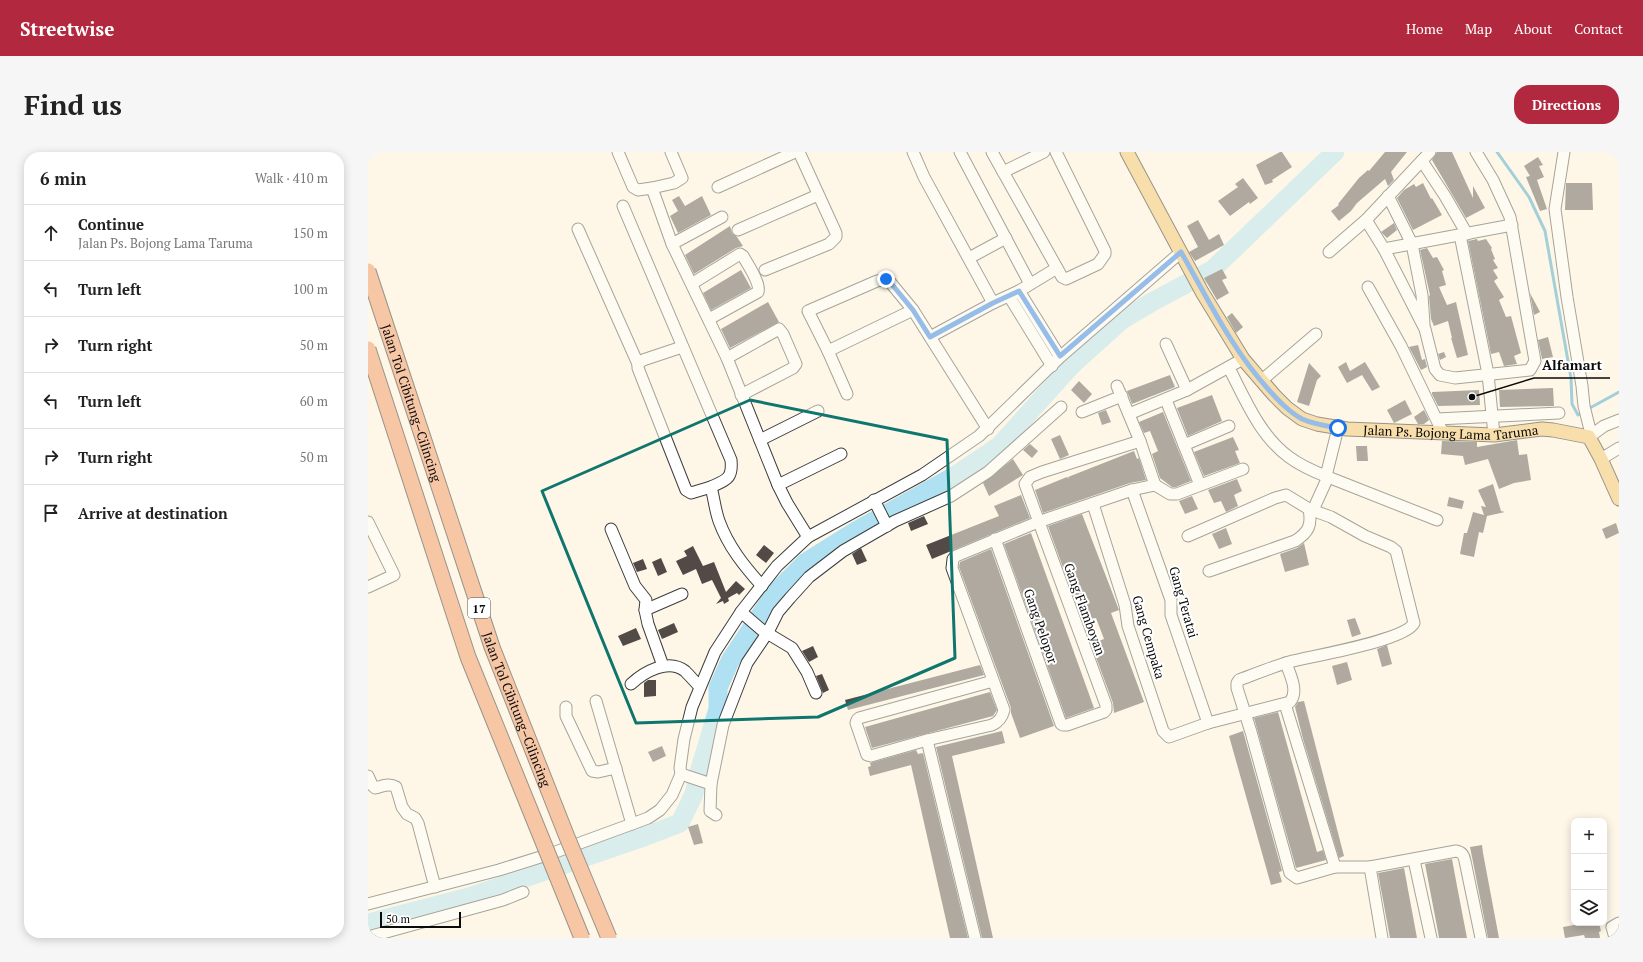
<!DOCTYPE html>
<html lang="en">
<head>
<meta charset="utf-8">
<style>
  :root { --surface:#fff; --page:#f6f6f6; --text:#222; --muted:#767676; --line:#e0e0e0; --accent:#b2293f }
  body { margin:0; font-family:"PT Serif",serif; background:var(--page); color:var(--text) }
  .controls { position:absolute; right:12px; bottom:12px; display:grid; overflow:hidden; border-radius:8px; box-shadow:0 2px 10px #0003 }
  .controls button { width:36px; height:36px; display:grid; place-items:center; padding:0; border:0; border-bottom:1px solid var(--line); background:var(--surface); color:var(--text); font:20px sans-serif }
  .scale { position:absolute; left:12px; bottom:10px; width:81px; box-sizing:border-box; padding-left:4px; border:2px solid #0a0a0a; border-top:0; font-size:11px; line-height:14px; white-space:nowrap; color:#0a0a0a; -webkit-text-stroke:3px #fff; paint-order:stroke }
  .stop { position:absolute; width:12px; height:12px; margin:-9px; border:3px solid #1a73e8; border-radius:50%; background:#fff }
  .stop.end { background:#1a73e8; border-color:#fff; box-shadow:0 1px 4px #0008 }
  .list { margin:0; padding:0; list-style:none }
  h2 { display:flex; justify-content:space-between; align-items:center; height:52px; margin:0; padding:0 16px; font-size:17px }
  h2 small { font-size:13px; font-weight:400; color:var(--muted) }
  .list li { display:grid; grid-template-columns:26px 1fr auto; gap:12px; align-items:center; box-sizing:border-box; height:56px; padding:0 16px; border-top:1px solid var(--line) }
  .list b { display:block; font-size:15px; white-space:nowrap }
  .list p { margin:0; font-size:13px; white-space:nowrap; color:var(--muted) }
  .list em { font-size:13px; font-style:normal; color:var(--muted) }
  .icon { flex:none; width:22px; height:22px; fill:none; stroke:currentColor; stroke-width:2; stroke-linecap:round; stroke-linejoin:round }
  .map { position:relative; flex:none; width:1251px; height:786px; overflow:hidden; border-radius:16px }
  header { display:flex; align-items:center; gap:24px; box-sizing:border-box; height:56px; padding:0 20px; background:var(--accent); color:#fff }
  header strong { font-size:19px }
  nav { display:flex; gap:22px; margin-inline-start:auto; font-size:14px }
  .intro { display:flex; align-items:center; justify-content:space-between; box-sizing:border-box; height:96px; padding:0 24px }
  h1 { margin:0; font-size:28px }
  .button { padding:10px 18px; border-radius:16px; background:var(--accent); color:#fff; font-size:14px; font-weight:700 }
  main { display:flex; gap:24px; padding:0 24px }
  aside { flex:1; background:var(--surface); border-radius:16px; box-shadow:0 2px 10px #0003 }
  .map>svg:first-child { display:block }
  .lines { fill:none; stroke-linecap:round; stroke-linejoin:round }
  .stream { stroke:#399ec6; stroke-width:3 }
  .river { stroke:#afe1f3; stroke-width:19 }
  .building { fill:#524a47 }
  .minor-casing { stroke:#3d3d3d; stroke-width:13 }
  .major-casing { stroke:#1b1b1b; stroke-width:15 }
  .minor { stroke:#fff; stroke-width:11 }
  .major { stroke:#f2bf63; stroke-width:13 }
  .highway-bridge-casing { stroke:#1b1b1b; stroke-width:17; stroke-linecap:butt }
  .highway-bridge { stroke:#ee8a56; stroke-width:15 }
  .route { stroke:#1a73e8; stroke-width:5 }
  .marked { fill:none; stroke:#0f766e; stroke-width:3; stroke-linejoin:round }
  .labels { text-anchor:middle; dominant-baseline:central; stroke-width:4; stroke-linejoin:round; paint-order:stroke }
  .shield { fill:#fff; stroke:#545454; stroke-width:1 }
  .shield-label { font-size:12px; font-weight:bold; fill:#0a0a0a }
  .street-label { font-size:13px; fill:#0a0a0a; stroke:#fff }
  .leader { fill:none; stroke:#0a0a0a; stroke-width:1.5 }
  .callout-dot { fill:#0a0a0a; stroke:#fff; stroke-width:1.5 }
  .callout-label { font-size:14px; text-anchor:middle; font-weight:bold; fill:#0a0a0a; stroke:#fff; stroke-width:4; stroke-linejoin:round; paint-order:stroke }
</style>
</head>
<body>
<header>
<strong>Streetwise</strong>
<nav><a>Home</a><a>Map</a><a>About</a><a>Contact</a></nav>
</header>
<div class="intro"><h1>Find us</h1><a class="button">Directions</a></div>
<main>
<aside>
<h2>6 min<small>Walk · 410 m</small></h2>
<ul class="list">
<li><svg class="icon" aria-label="ahead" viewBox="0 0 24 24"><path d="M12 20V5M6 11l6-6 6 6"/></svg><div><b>Continue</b><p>Jalan Ps. Bojong Lama Taruma</p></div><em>150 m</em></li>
<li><svg class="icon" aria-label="left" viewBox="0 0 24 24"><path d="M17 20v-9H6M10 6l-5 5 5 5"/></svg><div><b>Turn left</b></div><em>100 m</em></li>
<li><svg class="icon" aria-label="right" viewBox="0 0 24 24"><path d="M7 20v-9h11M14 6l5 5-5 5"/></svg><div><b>Turn right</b></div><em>50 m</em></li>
<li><svg class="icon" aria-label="left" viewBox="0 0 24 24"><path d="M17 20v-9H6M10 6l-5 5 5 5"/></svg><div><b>Turn left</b></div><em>60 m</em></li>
<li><svg class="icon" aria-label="right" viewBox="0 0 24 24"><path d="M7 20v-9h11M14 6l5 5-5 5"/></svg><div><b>Turn right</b></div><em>50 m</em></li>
<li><svg class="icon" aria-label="arrive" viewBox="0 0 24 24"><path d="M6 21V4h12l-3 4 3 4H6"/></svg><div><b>Arrive at destination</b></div></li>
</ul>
</aside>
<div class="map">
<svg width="1251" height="786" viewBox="0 0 1251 786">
  <rect width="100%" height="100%" fill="#fef7e8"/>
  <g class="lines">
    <g class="stream">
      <path d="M1129 0 1161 45 1177 79 1203 226 1204 252 1210 263 1215 260"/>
      <path d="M1220 257 1251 240"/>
    </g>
    <path class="river" d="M0 771 101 745 270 687 312 671 326 642 331 620 350 557V536L362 509 407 441 438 410 486 380 588 323 631 294 704 213 754 168 784 150 844 118 967 0"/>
  </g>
  <g class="building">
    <path d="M912 0H914L924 15 904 28 905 30 897 33 888 13Z"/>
    <path d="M1017 0H1039L1023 20 1026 28 1020 34 1017 27 989 51 983 59 971 69 963 59 971 53 970 52 991 26 1000 18 1001 19Z"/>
    <path d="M1069 0H1084L1105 46V34L1117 56 1098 66 1064 8Z"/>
    <path d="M1170 5 1175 13 1171 14 1176 25 1169 28 1179 57 1172 59 1158 25 1162 24 1156 14Z"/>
    <path d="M875 26 890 46 882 52 881 50 862 64 850 49 870 35 867 32Z"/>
    <path d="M1055 31 1063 47 1064 46 1074 63 1045 78 1029 46 1036 38 1046 32 1048 35Z"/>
    <path d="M1198 31H1224L1225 58H1197Z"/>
    <path d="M311 44 317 54 334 44 343 63 310 81 302 64 310 59 304 48Z"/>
    <path d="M830 68 841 88 851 82 856 93 827 109 821 100 830 95 819 74Z"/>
    <path d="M1026 71 1029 78 1019 86 1013 80Z"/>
    <path d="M362 74 364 81 369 85 375 94 368 96 326 122 317 103Z"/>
    <path d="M1109 87 1110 89 1118 87 1124 96 1123 97 1127 107 1125 108 1130 116 1125 118 1130 126 1126 129 1136 145 1131 148 1138 165 1143 164 1153 201 1146 204 1149 212 1136 214 1131 200 1123 202 1100 89Z"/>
    <path d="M1059 96 1065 106 1069 105 1076 118 1074 119 1078 133 1071 135 1079 153 1088 150 1100 203 1089 206 1083 186H1084L1080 169 1066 174 1063 167 1061 144 1062 143 1052 98Z"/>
    <path d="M854 117 859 126 854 128 861 141 849 148 836 126Z"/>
    <path d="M373 118 383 136 343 158 335 141Z"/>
    <path d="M1162 141 1172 160 1166 163Z"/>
    <path d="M400 150 411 170 362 196 353 177Z"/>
    <path d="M864 161 875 175 868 181 859 165Z"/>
    <path d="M1180 185 1185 205 1174 207 1170 188Z"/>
    <path d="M1050 193 1054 208 1057 207 1059 215 1053 218 1041 195Z"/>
    <path d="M1076 200 1078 205 1072 208 1070 202Z"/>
    <path d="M978 210 982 219 997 210 1012 235 1004 239 994 223 979 231 970 215Z"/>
    <path d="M941 211 953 224 949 228 941 254 929 250Z"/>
    <path d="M802 223 807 235 764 252 759 239Z"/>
    <path d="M711 229 724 242 716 251 703 238Z"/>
    <path d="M1185 236 1186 254 1132 255 1131 238Z"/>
    <path d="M1111 238 1112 253 1070 254 1064 242V240Z"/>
    <path d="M844 243 854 269 820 284 809 256Z"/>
    <path d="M1037 248 1044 262 1026 271 1019 258Z"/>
    <path d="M738 258 743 270 734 273 730 261Z"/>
    <path d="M1056 258 1061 268 1056 272H1050L1046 265Z"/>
    <path d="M795 260 823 329 808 335H804L792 326 784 302 790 299 782 279 776 281 771 270Z"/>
    <path d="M692 283 701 303 692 307 683 287Z"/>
    <path d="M865 285 871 298 867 299 872 311 836 324 826 300Z"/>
    <path d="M1149 288 1151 303 1159 302 1163 328 1146 331 1131 337 1120 307 1097 313 1095 304 1073 302 1074 289 1109 290V295Z"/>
    <path d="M662 292 670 299 664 306 655 298Z"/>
    <path d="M988 294H999L1000 309H989Z"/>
    <path d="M766 299 769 307 771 306 778 328 762 331 675 361 667 338 699 325 701 327 700 325Z"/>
    <path d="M645 307 655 323 621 344 615 331Z"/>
    <path d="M869 327 874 339 866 343 870 354 858 360 853 349 846 351 840 338Z"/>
    <path d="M1125 332 1133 359 1137 360 1119 364 1115 381 1111 380 1106 405 1092 402 1096 381H1099L1105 360 1116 363 1113 354 1118 355 1110 338Z"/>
    <path d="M653 343 662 366 564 407 558 393 631 364 626 354Z"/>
    <path d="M824 344 830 357 817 362 811 349Z"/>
    <path d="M1081 345 1096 349 1094 357 1079 354Z"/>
    <path d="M714 362 751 458 743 461 776 550 746 561 745 551 723 492 736 487 728 466 715 471 680 374Z"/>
    <path d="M556 364 560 372 543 379 540 371Z"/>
    <path d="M1248 371 1251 381 1238 387 1234 377Z"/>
    <path d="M858 376 864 392 851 397 844 382Z"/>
    <path d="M663 381 726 556 698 566 636 392Z"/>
    <path d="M936 391 941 413 917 420 912 402 929 396Z"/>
    <path d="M396 393 406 401 398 411 388 403Z"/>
    <path d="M325 394 335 414 346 410 358 440 368 429 377 437 371 443 369 441 360 446 361 449 356 452 355 449 348 452 353 446 344 428 334 432 328 417 315 423 308 409 319 404 316 399Z"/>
    <path d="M493 396 499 409 489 413 484 402Z"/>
    <path d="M623 397 686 574 652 586 643 561V556L591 415 592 410Z"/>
    <path d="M293 406 299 420 290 424 284 410Z"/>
    <path d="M275 407 279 417 269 420 265 411Z"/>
    <path d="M987 466 993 482 984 485 979 468Z"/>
    <path d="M306 471 310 480 294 487 290 478Z"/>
    <path d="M268 476 273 487 255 494 250 484Z"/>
    <path d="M1019 493 1024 512 1014 515 1009 497Z"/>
    <path d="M445 494 450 505 441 510 434 499Z"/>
    <path d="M979 510 984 528 969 533 964 514Z"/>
    <path d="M612 513 616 523 480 558 477 548Z"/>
    <path d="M454 522 461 538 455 541 448 524Z"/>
    <path d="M280 528H288V544L276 545V531Z"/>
    <path d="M622 540 629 558 625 564 504 596 497 575Z"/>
    <path d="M936 549 976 704 971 706 935 587 927 555 930 550Z"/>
    <path d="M910 560 949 700 955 698 958 708 928 716 886 566Z"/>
    <path d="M634 579 637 591 584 604 625 786H614L568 595Z"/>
    <path d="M875 579 914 719 911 720 914 730 903 733 861 584Z"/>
    <path d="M294 594 298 604 285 610 280 600Z"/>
    <path d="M548 598 550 602 555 601 600 786H582L543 613 502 624 500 615 503 614 502 611Z"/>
    <path d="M330 672 335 691 326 693 320 675Z"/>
    <path d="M1114 693 1115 701 1131 786H1120L1102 695Z"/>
    <path d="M1084 707 1089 734 1099 786H1071L1070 780 1057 712Z"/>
    <path d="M1036 716 1049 786H1022L1010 721Z"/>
    <path d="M1217 771 1219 773 1231 771 1233 779 1231 780 1232 786H1217L1216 783 1197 786 1195 775Z"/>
  </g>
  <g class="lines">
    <g class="minor-casing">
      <g id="minor">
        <path d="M250 0 265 35 270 38 284 36 304 92 359 206 410 333 419 351 440 385"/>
        <path d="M545 0 556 25 625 151"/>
        <path d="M592 0 662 132"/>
        <path d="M624 0 694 125 698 127 730 112 737 102V99L688 0"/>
        <path d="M1196 0 1187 57 1199 145 1214 234 1216 254 1223 282"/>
        <path d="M1054 9 1077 44 1099 82"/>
        <path d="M635 20 676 0"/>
        <path d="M350 35 427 0"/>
        <path d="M284 36 306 31 314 26 303 0"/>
        <path d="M1020 44 1044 92 1054 143 1056 172"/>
        <path d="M255 54 363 308C365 327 358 328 343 335 346 346 347 358 351 369 360 394 376 414 394 434"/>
        <path d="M998 68 1016 97 1057 177 1067 217 1072 223 1087 226 1162 218 1167 209 1142 65 1125 28 1108 0"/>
        <path d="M210 77 270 212"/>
        <path d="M370 78 450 43"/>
        <path d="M1092 83 1120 222 1126 283"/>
        <path d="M304 92 354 65"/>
        <path d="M1016 97 1144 73"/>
        <path d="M961 100 998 68 1062 0"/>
        <path d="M601 106 638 86"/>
        <path d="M397 118 461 92 468 85V81L431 0"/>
        <path d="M325 131 372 102 375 104C379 111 393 132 390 140L341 167"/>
        <path d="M1000 135 1033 194 1075 281"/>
        <path d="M651 139 692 205"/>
        <path d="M641 144 684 214"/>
        <path d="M562 185 625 151 651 139 689 116"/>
        <path d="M798 192 819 238"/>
        <path d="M314 195 275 208 270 212V216L318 338 323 341 343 335"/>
        <path d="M460 199 545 158"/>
        <path d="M359 206 411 177 415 182 428 212 425 216 373 243"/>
        <path d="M861 216C877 247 892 284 921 305 933 314 947 320 960 325"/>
        <path d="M893 229 948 182"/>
        <path d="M749 234 772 289 787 333"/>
        <path d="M479 242 460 199 440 159 509 129 518 127 522 130 545 158 620 277"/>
        <path d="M798 248 832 333"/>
        <path d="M714 260 754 244"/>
        <path d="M761 262 819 238 875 207"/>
        <path d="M1069 267 1191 261"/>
        <path d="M1221 285 1236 274 1251 268"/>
        <path d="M392 288 450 259"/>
        <path d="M816 293 861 274"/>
        <path d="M1233 307 1251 296"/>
        <path d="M958 324 970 276"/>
        <path d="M410 333 473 302"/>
        <path d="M764 338 803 448V463L840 571"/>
        <path d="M506 348 519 374"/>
        <path d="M725 352 757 453 760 474 795 579 801 585 840 571 922 550C931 539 922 523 918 511"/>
        <path d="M945 358 960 325 1069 368"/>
        <path d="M0 370 26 423 0 435"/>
        <path d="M243 377 267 434 278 448 277 458 280 472 295 514"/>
        <path d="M820 384 907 346 918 343 941 357 963 365 997 384 1023 395 1028 399 1046 471C1037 489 943 504 921 510 904 515 887 522 871 528L869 531V536L883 580 922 721 929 726 967 715H1002L1088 699C1094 700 1096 703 1097 709L1113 786"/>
        <path d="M627 387 693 572 695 573H699L736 560 738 558V553L657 332 662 325 674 320 772 289"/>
        <path d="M841 419 927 389C941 380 944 373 941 357"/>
        <path d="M277 458 314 442"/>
        <path d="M373 460 394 478 424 496 439 520 448 541"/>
        <path d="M625 529 491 566 489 568 488 571 499 603 503 604 559 588 624 573C631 570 634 566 636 558L584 416 585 407 588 404 670 370 764 338 787 333 802 342H809L875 317"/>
        <path d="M263 532C276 520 300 506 317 519 322 524 327 530 332 535"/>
        <path d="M228 549 264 672"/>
        <path d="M917 552 967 715"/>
        <path d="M198 555V564L224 619 230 620 248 616"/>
        <path d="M559 588 607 786"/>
        <path d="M313 622 343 632"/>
        <path d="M0 624 4 633 7 636C15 634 21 631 28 635L34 655 39 662 47 666 50 671 67 735"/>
        <path d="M348 663 342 659 343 632 355 573 379 511 400 480 410 460 422 446 441 425 475 399 527 369 583 344 620 320 693 255"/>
        <path d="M1046 708 1063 786"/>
        <path d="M1002 715 1014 786"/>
        <path d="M0 752 131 718 182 702 264 672 280 666 292 658 304 643 313 622 312 616 316 587 324 555 347 500 373 460 409 414 440 385 554 323 611 284 692 205 813 100"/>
        <path d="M0 785 135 748 155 740"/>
        <path d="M1247 786 1244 775 1251 771"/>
      </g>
    </g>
    <g class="major-casing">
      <g id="major">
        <path id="s1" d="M759 0 834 140 875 207 906 243 919 256 934 267 949 272 979 277 1126 283 1174 277 1185 278 1221 285 1233 307 1251 347"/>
      </g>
    </g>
    <use href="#minor" class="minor"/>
    <use href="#major" class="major"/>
    <g class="highway-bridge-casing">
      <g id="highway-bridge">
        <path id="s2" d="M0 119 124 495 199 685 241 786"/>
        <path d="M0 197 100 505 214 786"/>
      </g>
    </g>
    <use href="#highway-bridge" class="highway-bridge"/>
  </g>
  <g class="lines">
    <path class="route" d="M518 127 522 130 545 158 562 185 625 151 651 139 692 204 813 100C840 147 863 196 900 237 910 248 921 260 934 267 945 272 958 274 970 276"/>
  </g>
  <path d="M0 0H1251V786H0ZM382 248 579 288 587 506 450 565 268 571 174 339Z" fill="#fef7e8" fill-opacity=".55" fill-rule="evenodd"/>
  <path class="marked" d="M382 248 579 288 587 506 450 565 268 571 174 339Z"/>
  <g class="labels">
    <rect class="shield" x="100" y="446" width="22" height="20" rx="3"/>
    <g class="shield-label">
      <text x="111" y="456">17</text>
    </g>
    <g class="street-label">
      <text stroke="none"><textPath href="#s2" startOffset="139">Jalan Tol Cibitung–Cilincing</textPath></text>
      <text stroke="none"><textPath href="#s1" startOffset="472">Jalan Ps. Bojong Lama Taruma</textPath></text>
      <text transform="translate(816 450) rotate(74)">Gang Teratai</text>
      <text transform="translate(717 457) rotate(70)">Gang Flamboyan</text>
      <text transform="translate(673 474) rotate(71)">Gang Pelopor</text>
      <text transform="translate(781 485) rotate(74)">Gang Cempaka</text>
      <text stroke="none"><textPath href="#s2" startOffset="463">Jalan Tol Cibitung–Cilincing</textPath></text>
    </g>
  </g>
  <path class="leader" d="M1104 245L1166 226H1242"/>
  <circle class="callout-dot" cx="1104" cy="245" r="4"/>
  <g class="callout-label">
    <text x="1204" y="218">Alfamart</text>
  </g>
</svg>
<div class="controls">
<button>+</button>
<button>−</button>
<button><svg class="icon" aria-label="layers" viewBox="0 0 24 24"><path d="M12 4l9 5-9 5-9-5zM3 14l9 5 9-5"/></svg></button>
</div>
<div class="scale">50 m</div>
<div class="stop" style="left:970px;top:276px"></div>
<div class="stop end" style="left:518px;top:127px"></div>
</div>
</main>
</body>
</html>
